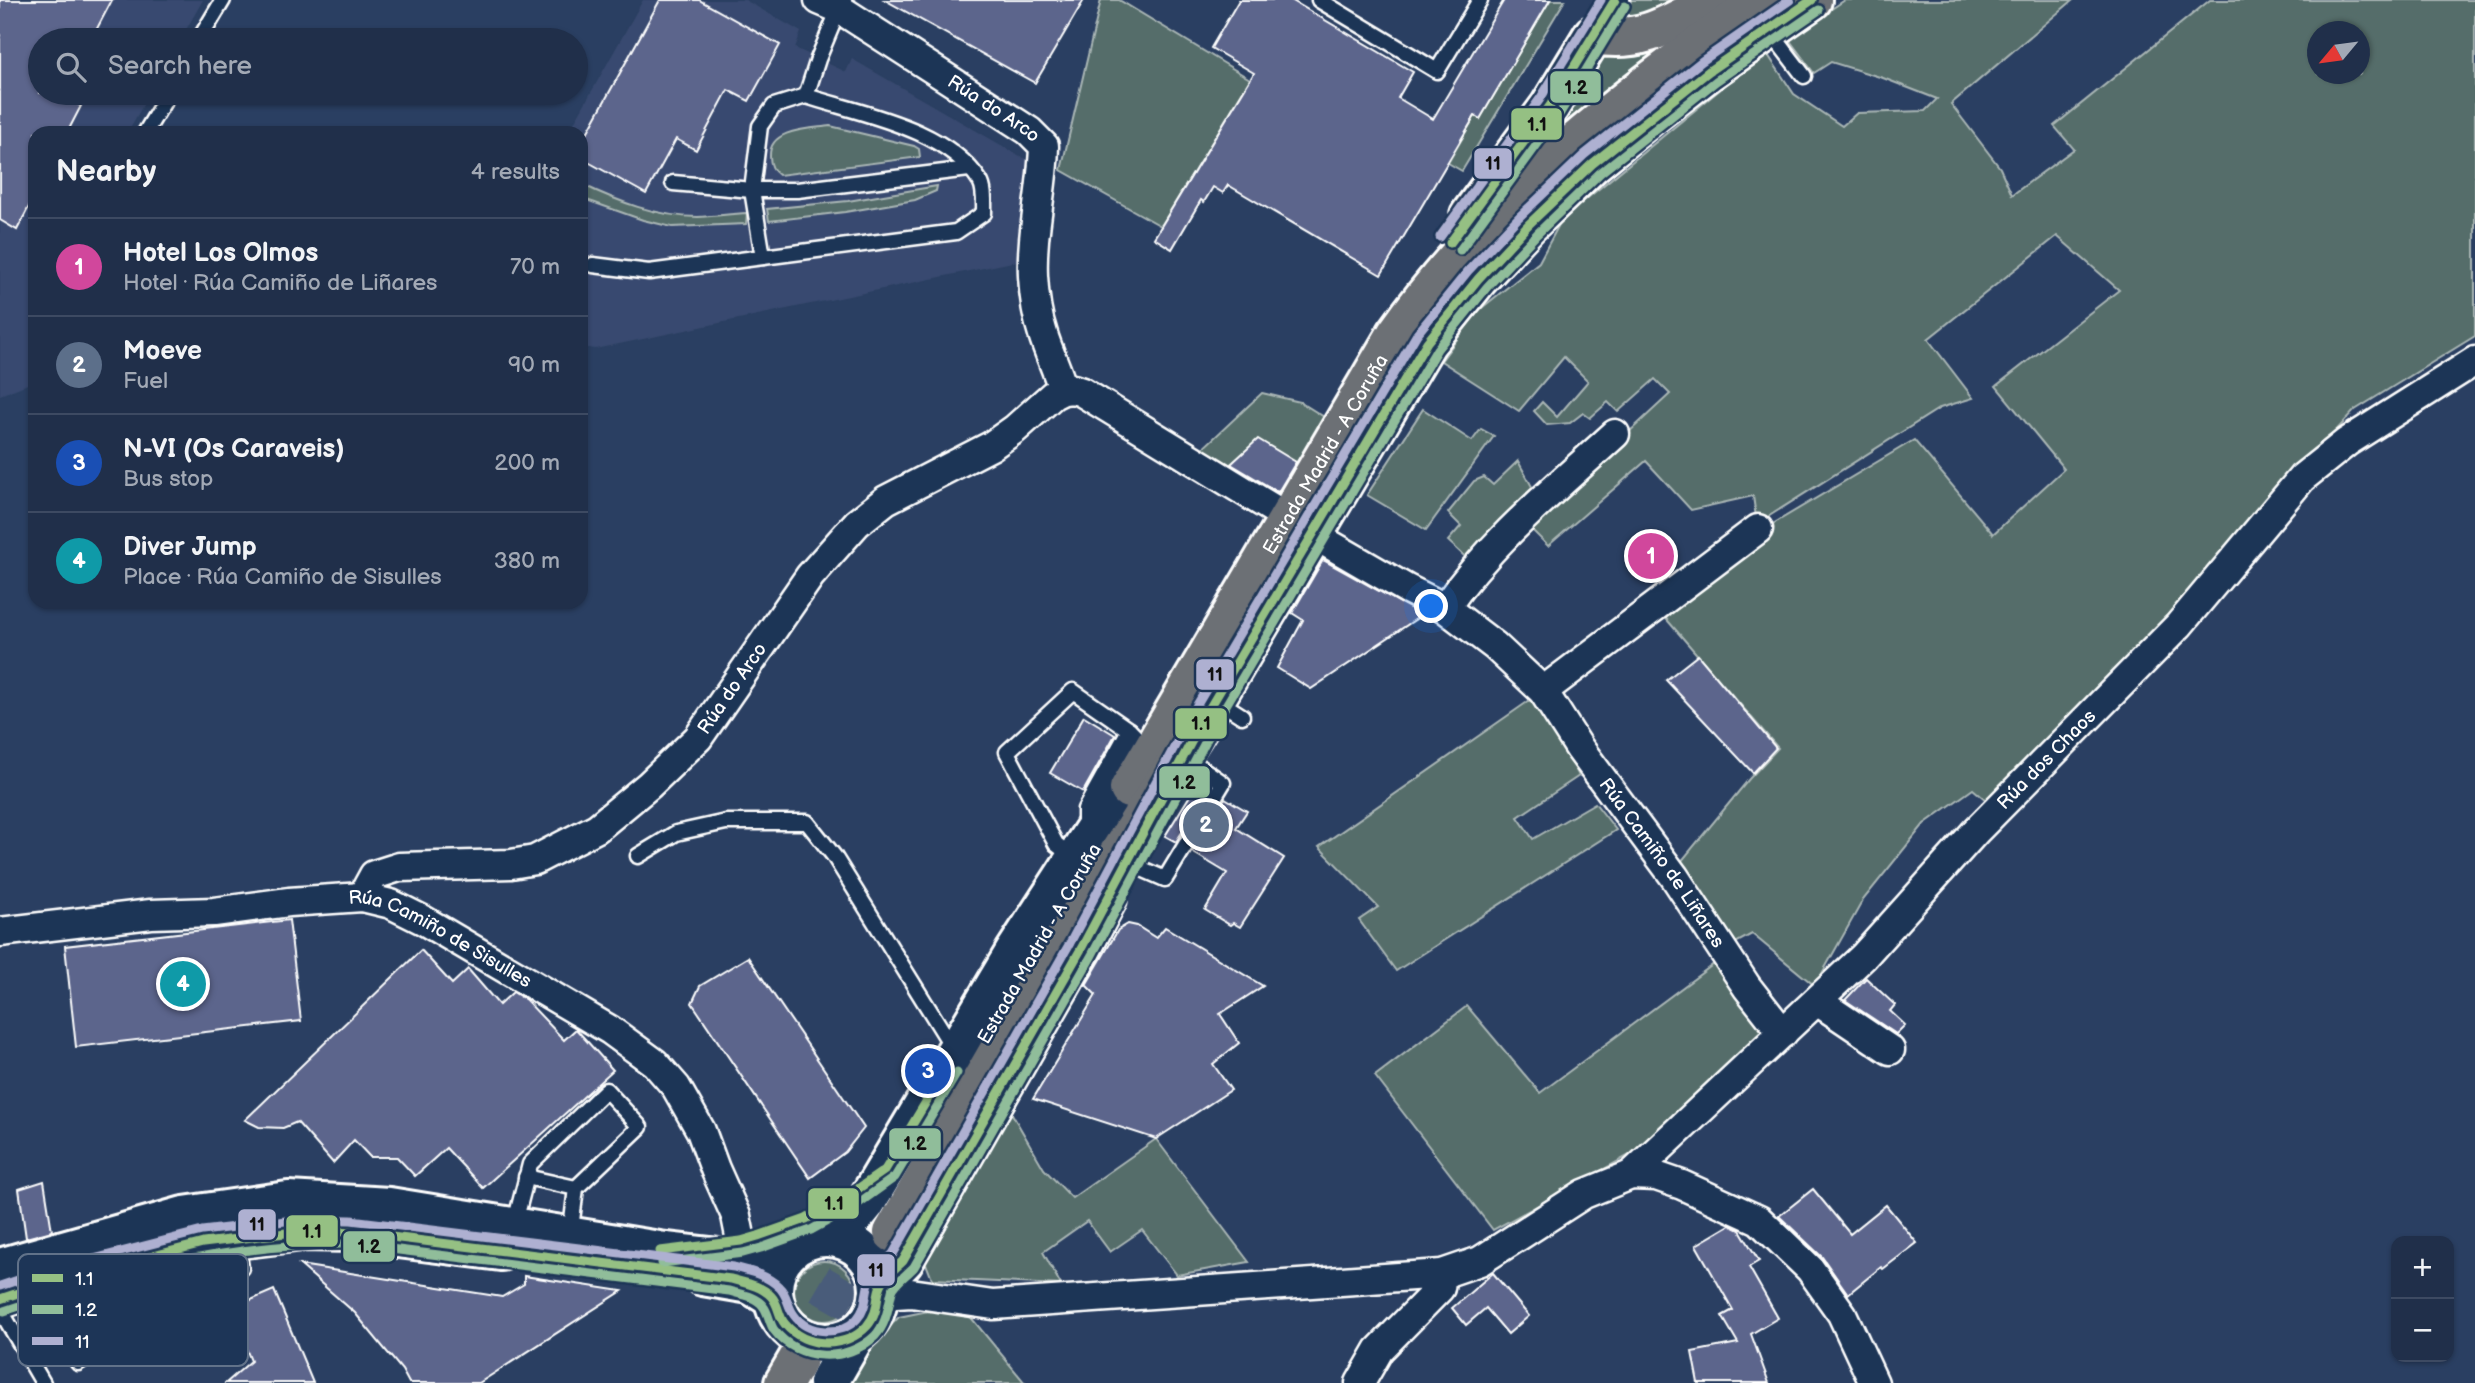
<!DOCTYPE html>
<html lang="en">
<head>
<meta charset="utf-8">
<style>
  :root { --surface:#202f4a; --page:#2d3b54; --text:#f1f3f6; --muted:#a2a9b5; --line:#3d4a62; --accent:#e797bd }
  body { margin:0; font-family:"Balsamiq Sans",sans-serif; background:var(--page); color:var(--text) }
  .controls { position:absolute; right:21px; bottom:21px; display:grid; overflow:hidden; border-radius:14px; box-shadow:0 2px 5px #0004 }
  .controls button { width:63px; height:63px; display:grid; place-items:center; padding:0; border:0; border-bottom:2px solid var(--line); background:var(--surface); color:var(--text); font:35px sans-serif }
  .compass { position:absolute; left:2307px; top:21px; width:63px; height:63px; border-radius:50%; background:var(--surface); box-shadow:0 2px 5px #0004; rotate:241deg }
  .you { position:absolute; left:1432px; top:607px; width:24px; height:24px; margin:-18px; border:5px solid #fff; border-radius:50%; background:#1a73e8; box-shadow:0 0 0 10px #1a73e833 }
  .badge { display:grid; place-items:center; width:46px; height:46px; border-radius:50%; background:var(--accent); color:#fff; font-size:23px; font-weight:700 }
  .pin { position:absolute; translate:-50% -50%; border:4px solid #fff; box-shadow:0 2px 7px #0006 }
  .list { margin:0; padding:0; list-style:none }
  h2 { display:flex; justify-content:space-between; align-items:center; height:91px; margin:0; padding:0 28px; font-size:30px }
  h2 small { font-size:23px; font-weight:400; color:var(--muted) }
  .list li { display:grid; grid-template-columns:46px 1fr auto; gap:21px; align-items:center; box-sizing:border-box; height:98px; padding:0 28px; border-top:2px solid var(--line) }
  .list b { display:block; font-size:26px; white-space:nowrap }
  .list p { margin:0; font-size:23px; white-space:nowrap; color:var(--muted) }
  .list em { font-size:23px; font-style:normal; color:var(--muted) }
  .icon { flex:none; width:38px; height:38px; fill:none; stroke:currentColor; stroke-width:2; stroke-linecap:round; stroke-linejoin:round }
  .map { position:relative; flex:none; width:2475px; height:1383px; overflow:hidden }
  .search { position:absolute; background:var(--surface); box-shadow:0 2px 5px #0004; left:28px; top:28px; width:560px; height:77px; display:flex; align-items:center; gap:18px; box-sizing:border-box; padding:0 24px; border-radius:38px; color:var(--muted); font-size:26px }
  .panel { position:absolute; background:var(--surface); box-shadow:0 2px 5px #0004; left:28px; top:126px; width:560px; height:483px; border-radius:21px }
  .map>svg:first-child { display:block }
  .built { fill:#394a6f }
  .green { fill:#546d6b; stroke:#aab6b5; stroke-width:2; fill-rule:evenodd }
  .building { fill:#5c658c; stroke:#fff; stroke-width:2 }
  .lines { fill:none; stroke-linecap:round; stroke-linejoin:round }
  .highway-tunnel { stroke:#4a5c7a; stroke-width:38; stroke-dasharray:38 19; stroke-linecap:butt }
  .lane-casing { stroke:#fff; stroke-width:19 }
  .street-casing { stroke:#fff; stroke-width:33 }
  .secondary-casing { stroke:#fff; stroke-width:44 }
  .highway-casing { stroke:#fff; stroke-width:44 }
  .lane { stroke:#1d3557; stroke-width:14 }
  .street { stroke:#1d3557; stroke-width:28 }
  .secondary { stroke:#1d3557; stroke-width:38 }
  .highway { stroke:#6c6f75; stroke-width:38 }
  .bus-1-casing { stroke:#1d3557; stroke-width:14 }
  .bus-2-casing { stroke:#1d3557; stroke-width:14 }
  .bus-3-casing { stroke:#1d3557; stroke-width:14 }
  .bus-1 { stroke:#95c083; stroke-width:9 }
  .bus-2 { stroke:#90bd9a; stroke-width:9 }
  .bus-3 { stroke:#aeb0d1; stroke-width:9 }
  .labels { text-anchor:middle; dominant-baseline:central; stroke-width:5; stroke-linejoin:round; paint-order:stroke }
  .street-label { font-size:19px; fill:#fff; stroke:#1d3557 }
  .key { fill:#1d3557; stroke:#617289; stroke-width:2 }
  .key-label { font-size:19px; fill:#fff }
  .line-badge { stroke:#1d3557; stroke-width:2.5 }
  .pale-badge-label { font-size:19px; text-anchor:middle; font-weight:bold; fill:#111 }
</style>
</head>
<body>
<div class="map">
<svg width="2475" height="1383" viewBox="0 0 2475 1383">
  <rect width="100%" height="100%" fill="#2a3f62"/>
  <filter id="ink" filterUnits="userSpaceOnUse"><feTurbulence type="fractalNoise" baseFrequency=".0143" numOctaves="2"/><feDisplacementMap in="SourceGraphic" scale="14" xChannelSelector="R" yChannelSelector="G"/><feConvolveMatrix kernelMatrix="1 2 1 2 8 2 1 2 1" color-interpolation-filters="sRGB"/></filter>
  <g filter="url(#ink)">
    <g class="built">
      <path d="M0 0H203L180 40H40V93H150L127 133H35V381L0 395Z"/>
      <path d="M643 0H745L801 32 795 48 846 72 852 59 1034 164 1022 260 595 349 581 347V133H569L570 130Z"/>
    </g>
    <g class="green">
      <path d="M1101 0H1119L1250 79 1161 226 1061 170Z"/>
      <path d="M1550 0H1565L1462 171 1448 163 1475 116 1480 118Z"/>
      <path d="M1627 0H1684L1625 20 1619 14Z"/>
      <path d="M1845 0H2073L1951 104 2000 168 2012 195 2074 149 2054 126 2210 0H2475V336L2355 410 2271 501 2180 611 1993 806 1973 789 1924 824 1863 900 1815 986 1752 934 1732 945 1680 863 1749 779 1778 748 1662 614 1766 528 1914 440 1993 534 2064 469 1996 386 2119 290 2057 236 1928 339 1973 398 1940 408 1766 518 1756 517 1753 496 1691 510 1646 461 1548 546 1528 526 1670 394 1655 379 1618 412 1608 402 1590 418 1583 413 1570 423 1547 425 1534 411 1542 402 1557 417 1588 381 1564 357 1519 411 1441 361 1478 311 1539 262 1562 219 1766 52 1794 94 1842 126 1857 113 1925 111 1937 99 1883 78 1831 62 1814 73 1788 38ZM2318 32H2360V74H2318Z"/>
      <path d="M1682 35 1538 152 1594 57Z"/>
      <path d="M830 126 914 146 919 149 920 157 779 175C772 170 770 164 770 156 769 128 811 129 830 126Z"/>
      <path d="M581 184C617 201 657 217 698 217 714 216 731 214 747 213L746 224 672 227 643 220 581 198Z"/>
      <path d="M937 186 936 191 915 200 845 212 769 221 767 209 848 201Z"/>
      <path d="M1262 393 1300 402 1329 420 1302 466 1258 440 1226 468 1200 451Z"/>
      <path d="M1423 409 1472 441 1481 429 1494 436 1426 530 1367 495Z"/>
      <path d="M1518 461 1536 494 1472 563 1448 541 1461 526 1448 513 1474 481 1484 477 1493 485Z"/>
      <path d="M1536 696 1579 776 1518 817 1533 839 1595 803 1616 830 1396 971 1359 920 1378 907 1319 847Z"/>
      <path d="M1718 961 1775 1032 1637 1151 1493 1230 1375 1076 1467 1006 1540 1093Z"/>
      <path d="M1008 1107 1044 1169 1072 1198 1156 1139 1249 1262 1177 1275 1142 1230 1110 1252 1087 1221 1043 1252 1061 1285 932 1279 925 1261Z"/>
      <circle cx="824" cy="1291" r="30"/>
      <path d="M928 1311 969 1315 1025 1383H845L874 1343 899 1317Z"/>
    </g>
    <g class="building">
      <path d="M0 0H112L91 40H40V93H57L81 106 67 133H35V195L17 230 0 220Z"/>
      <path d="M660 0H699L780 45 749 101 728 90 696 150 676 139 646 194 581 158V144Z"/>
      <path d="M885 0H1084L1035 83Z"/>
      <path d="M1239 0H1291L1413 72 1398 98 1433 119 1504 0H1550L1480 119 1475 116 1381 275 1228 185 1223 193 1213 187 1204 202 1201 200 1172 249 1154 238 1254 73 1211 48Z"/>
      <path d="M1258 439 1296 462 1278 492 1231 464Z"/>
      <path d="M1323 560 1422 615 1311 689 1277 668 1303 620 1292 613Z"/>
      <path d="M1698 655 1776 748 1753 773 1666 680Z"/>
      <path d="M1084 716 1115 735 1083 792 1050 773Z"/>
      <path d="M1199 781 1209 788 1176 842 1165 836Z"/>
      <path d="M1225 798 1247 811 1236 828 1284 858 1240 927 1233 923 1230 925 1205 910 1227 873 1192 852Z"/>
      <path d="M289 920 301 1021 76 1047 65 946Z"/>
      <path d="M1128 924 1137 926 1156 938 1165 927 1263 986 1220 1014 1239 1043 1213 1064 1231 1090 1156 1139 1033 1099 1096 995 1086 985 1118 930Z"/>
      <path d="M421 950 452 984 468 969 499 1005 513 992 526 1000 564 1040 576 1029 613 1070 483 1188 446 1148 415 1176 397 1157H370L354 1140 333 1163 297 1122 283 1128 259 1127 245 1120Z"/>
      <path d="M748 957 864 1128 845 1152 810 1178 692 1003 700 986Z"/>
      <path d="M1866 978 1895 1005 1890 1011 1905 1025 1896 1034 1845 1000Z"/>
      <path d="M44 1181 52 1231 26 1238 19 1189Z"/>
      <path d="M1813 1189 1850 1234 1886 1205 1917 1243 1883 1269 1881 1267 1848 1294 1822 1257 1779 1216Z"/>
      <path d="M1730 1225 1740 1230 1759 1261 1749 1267 1778 1318 1751 1334 1769 1383H1698L1692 1352 1738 1343 1722 1316 1733 1310 1696 1245Z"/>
      <path d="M300 1265 502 1297 524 1284V1276L622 1291 479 1383H409L402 1370 355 1313Z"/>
      <path d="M1493 1273 1529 1316 1508 1334 1486 1308 1466 1325 1452 1308Z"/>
      <path d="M274 1290 313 1383H226L251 1361 230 1309Z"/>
    </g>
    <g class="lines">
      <path class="highway-tunnel" d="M798 1359 877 1223"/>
      <g class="lane-casing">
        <g id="lane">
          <path d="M1319 0 1437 71 1480 0"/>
          <path d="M1769 30 1804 76"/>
          <path d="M199 40 223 0"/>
          <path d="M806 96C862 114 946 128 980 181 985 189 984 204 984 213L956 232 763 257 752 190 760 126 774 106 806 96 818 59 841 4"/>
          <path d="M145 133 169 93"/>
          <path d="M673 183 752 190H797L969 169"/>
          <path d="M593 265 649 272 763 257"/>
          <path d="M1217 700 1242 716"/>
          <path d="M1085 819V809L1129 730 1136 737"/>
          <path d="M638 856 676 833 726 822H807L834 856 953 1048"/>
          <path d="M1074 858 1056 844 1007 752 1073 691 1129 730"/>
          <path d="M1126 862 1165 879 1223 783 1183 755"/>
          <path d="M526 1177 576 1188"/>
          <path d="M514 1226 530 1164 606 1090 640 1127 576 1188 570 1237"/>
          <path d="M0 1309 43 1383"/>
          <path d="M78 1363 206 1281 241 1268 237 1241"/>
        </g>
      </g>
      <g class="street-casing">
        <g id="street">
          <path id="s1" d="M819 0 838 8 1029 131 1044 146C1043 190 1031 232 1033 276 1034 295 1037 316 1043 334 1049 354 1058 371 1063 390"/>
          <path d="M1593 35 1615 0"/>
          <path id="s2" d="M1312 534 1407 589 1445 608 1495 646 1543 691 1580 749 1674 876 1747 987 1783 1033"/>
          <path d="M1445 608C1491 541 1555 489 1615 434"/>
          <path d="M1543 691 1758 529"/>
          <path id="s3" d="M362 897 374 875 399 867 511 864 535 860 597 828 649 785 698 738 810 576 857 523 886 500 991 446 1015 429 1053 395 1063 390 1073 389 1082 392 1288 518"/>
          <path id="s4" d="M0 932 151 914 214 912 289 902 362 897 391 904 423 920 610 1030 655 1063 676 1087 701 1131 715 1169 736 1216 741 1241"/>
          <path d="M1817 1001 1890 1050"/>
          <path id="s5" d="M1631 1175 1863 957 1976 831 2179 625 2302 478 2347 442 2475 361"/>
          <path d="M880 1295 911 1293 993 1305 1442 1274 1480 1261 1584 1194 1631 1175 1656 1176 1682 1185 1759 1220 1810 1269 1842 1314 1874 1383"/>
          <path d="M1360 1383 1379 1350 1440 1288 1442 1274"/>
        </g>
      </g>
      <g class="secondary-casing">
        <g id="secondary">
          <circle cx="826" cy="1290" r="53"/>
          <path d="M829 1237 856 1215 865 1204 1015 952 1142 756"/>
          <path d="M0 1268 184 1216 288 1201 389 1207 659 1251 737 1260 789 1251"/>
          <path d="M703 1276 750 1284 773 1298"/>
          <path d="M880 1286 903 1261 1081 949 1107 899"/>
          <path d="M0 1299 42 1285 203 1243 303 1231 351 1232 501 1251"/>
          <path d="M828 1383 855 1336"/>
        </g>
      </g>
      <g class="highway-casing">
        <g id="highway">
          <path d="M1470 215 1550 106 1593 35C1644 44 1671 23 1714 0"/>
          <path id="s6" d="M1129 789 1397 333C1492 199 1628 92 1763 0"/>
          <path d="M893 1233 1045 970 1205 716 1427 342 1478 279 1528 225 1592 164 1650 116 1709 71 1812 0"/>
          <path d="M784 1383 798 1359"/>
        </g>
      </g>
      <use href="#lane" class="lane"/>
      <use href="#street" class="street"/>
      <use href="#secondary" class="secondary"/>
      <use href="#highway" class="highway"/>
      <g class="bus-1-casing">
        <g id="bus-1">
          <path d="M1450 243 1550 106 1615 0"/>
          <path d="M660 1251 741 1241 758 1236 806 1219 849 1195 885 1170 947 1067"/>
          <path d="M0 1299 42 1285 203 1243 303 1231 351 1232 731 1279C745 1283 760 1285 771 1296 779 1304 778 1316 785 1324 806 1349 846 1349 867 1326 880 1311 875 1299 881 1285 885 1276 896 1268 903 1261L1081 949 1205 716 1427 342 1478 279 1528 225 1592 164 1709 71 1812 0"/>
        </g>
      </g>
      <g class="bus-2-casing">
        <g id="bus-2">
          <path d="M1460 250 1560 113 1625 6"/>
          <path d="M662 1263 743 1253 761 1248 811 1230 856 1205 895 1177 957 1073"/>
          <path d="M4 1311C115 1274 232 1242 350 1244L729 1291C739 1294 756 1296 763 1306 769 1313 769 1323 774 1330 798 1362 847 1363 875 1336 887 1323 888 1307 892 1291 895 1282 908 1274 914 1267L1092 955 1216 722 1437 349 1487 287 1537 234 1600 173 1716 81 1819 10"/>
        </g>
      </g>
      <g class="bus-3-casing">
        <g id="bus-3">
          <path d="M1440 237 1540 99 1601 0"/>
          <path d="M0 1286 39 1273 202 1231 302 1219 351 1220 734 1267C750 1271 767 1275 779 1287 788 1295 787 1306 794 1315 808 1335 841 1336 857 1319 867 1308 865 1296 869 1283 872 1271 885 1262 893 1254L1070 943 1194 710 1417 334 1468 271 1519 217 1584 155 1702 61 1790 0"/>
        </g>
      </g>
      <use href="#bus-1" class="bus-1"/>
      <use href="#bus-2" class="bus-2"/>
      <use href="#bus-3" class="bus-3"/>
    </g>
  </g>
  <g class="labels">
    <g class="street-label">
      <text stroke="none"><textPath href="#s1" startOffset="206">Rúa do Arco</textPath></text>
      <text stroke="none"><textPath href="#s6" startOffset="388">Estrada Madrid - A Coruña</textPath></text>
      <text stroke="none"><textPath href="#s3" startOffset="453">Rúa do Arco</textPath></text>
      <text stroke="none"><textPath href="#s5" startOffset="588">Rúa dos Chaos</textPath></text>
      <text stroke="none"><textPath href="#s2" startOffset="490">Rúa Camiño de Liñares</textPath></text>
      <text stroke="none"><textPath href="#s4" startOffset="452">Rúa Camiño de Sisulles</textPath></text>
      <text transform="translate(1040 944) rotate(-60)">Estrada Madrid - A Coruña</text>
    </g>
  </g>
  <rect x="18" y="1254" width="230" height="112" rx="10" class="key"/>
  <rect x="32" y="1274" width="31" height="8" fill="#95c083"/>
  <rect x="32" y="1305" width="31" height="9" fill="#90bd9a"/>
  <rect x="32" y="1337" width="31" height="8" fill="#aeb0d1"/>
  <g class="key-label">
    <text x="75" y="1285">1.1</text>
    <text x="75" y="1316">1.2</text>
    <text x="75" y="1348">11</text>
  </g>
  <g class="line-badge">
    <rect x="1549" y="70" width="53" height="34" rx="7" fill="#90bd9a"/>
    <rect x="1510" y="107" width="53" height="34" rx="7" fill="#95c083"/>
    <rect x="1473" y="147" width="40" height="33" rx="7" fill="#aeb0d1"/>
    <rect x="1195" y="658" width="40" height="33" rx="7" fill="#aeb0d1"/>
    <rect x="1174" y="707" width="54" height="33" rx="7" fill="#95c083"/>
    <rect x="1158" y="765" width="53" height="34" rx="7" fill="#90bd9a"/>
    <rect x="888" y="1127" width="54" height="33" rx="7" fill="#90bd9a"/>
    <rect x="807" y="1187" width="53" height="33" rx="7" fill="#95c083"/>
    <rect x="237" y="1208" width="40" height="33" rx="7" fill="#aeb0d1"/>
    <rect x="285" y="1214" width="54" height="34" rx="7" fill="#95c083"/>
    <rect x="342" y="1230" width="54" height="33" rx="7" fill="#90bd9a"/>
    <rect x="856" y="1253" width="40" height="34" rx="7" fill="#aeb0d1"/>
  </g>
  <g class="pale-badge-label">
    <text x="1576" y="94">1.2</text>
    <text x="1537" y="131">1.1</text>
    <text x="1493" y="170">11</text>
    <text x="1215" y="681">11</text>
    <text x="1201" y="730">1.1</text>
    <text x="1184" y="789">1.2</text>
    <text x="915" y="1150">1.2</text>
    <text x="834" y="1210">1.1</text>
    <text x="257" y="1231">11</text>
    <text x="312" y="1238">1.1</text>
    <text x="369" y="1253">1.2</text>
    <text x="876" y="1277">11</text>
  </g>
</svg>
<div class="controls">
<button>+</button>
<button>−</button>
</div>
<svg class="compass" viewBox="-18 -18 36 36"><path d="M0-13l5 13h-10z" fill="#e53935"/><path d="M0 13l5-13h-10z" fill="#a2a9b5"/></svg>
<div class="you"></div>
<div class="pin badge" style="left:1651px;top:556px;background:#d1479c">1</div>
<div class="pin badge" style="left:1206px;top:825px;background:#5c6f8a">2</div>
<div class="pin badge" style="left:928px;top:1071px;background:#1a4fb4">3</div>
<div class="pin badge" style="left:183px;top:984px;background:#0f9aa8">4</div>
<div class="search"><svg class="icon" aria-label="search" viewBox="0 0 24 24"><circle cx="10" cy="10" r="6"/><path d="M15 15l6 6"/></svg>Search here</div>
<section class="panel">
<h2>Nearby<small>4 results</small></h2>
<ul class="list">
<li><span class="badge" style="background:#d1479c">1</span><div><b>Hotel Los Olmos</b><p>Hotel · Rúa Camiño de Liñares</p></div><em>70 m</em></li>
<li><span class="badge" style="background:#5c6f8a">2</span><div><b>Moeve</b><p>Fuel</p></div><em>90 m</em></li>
<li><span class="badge" style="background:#1a4fb4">3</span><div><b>N-VI (Os Caraveis)</b><p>Bus stop</p></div><em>200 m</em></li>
<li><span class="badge" style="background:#0f9aa8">4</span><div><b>Diver Jump</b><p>Place · Rúa Camiño de Sisulles</p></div><em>380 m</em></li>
</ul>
</section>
</div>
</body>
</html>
